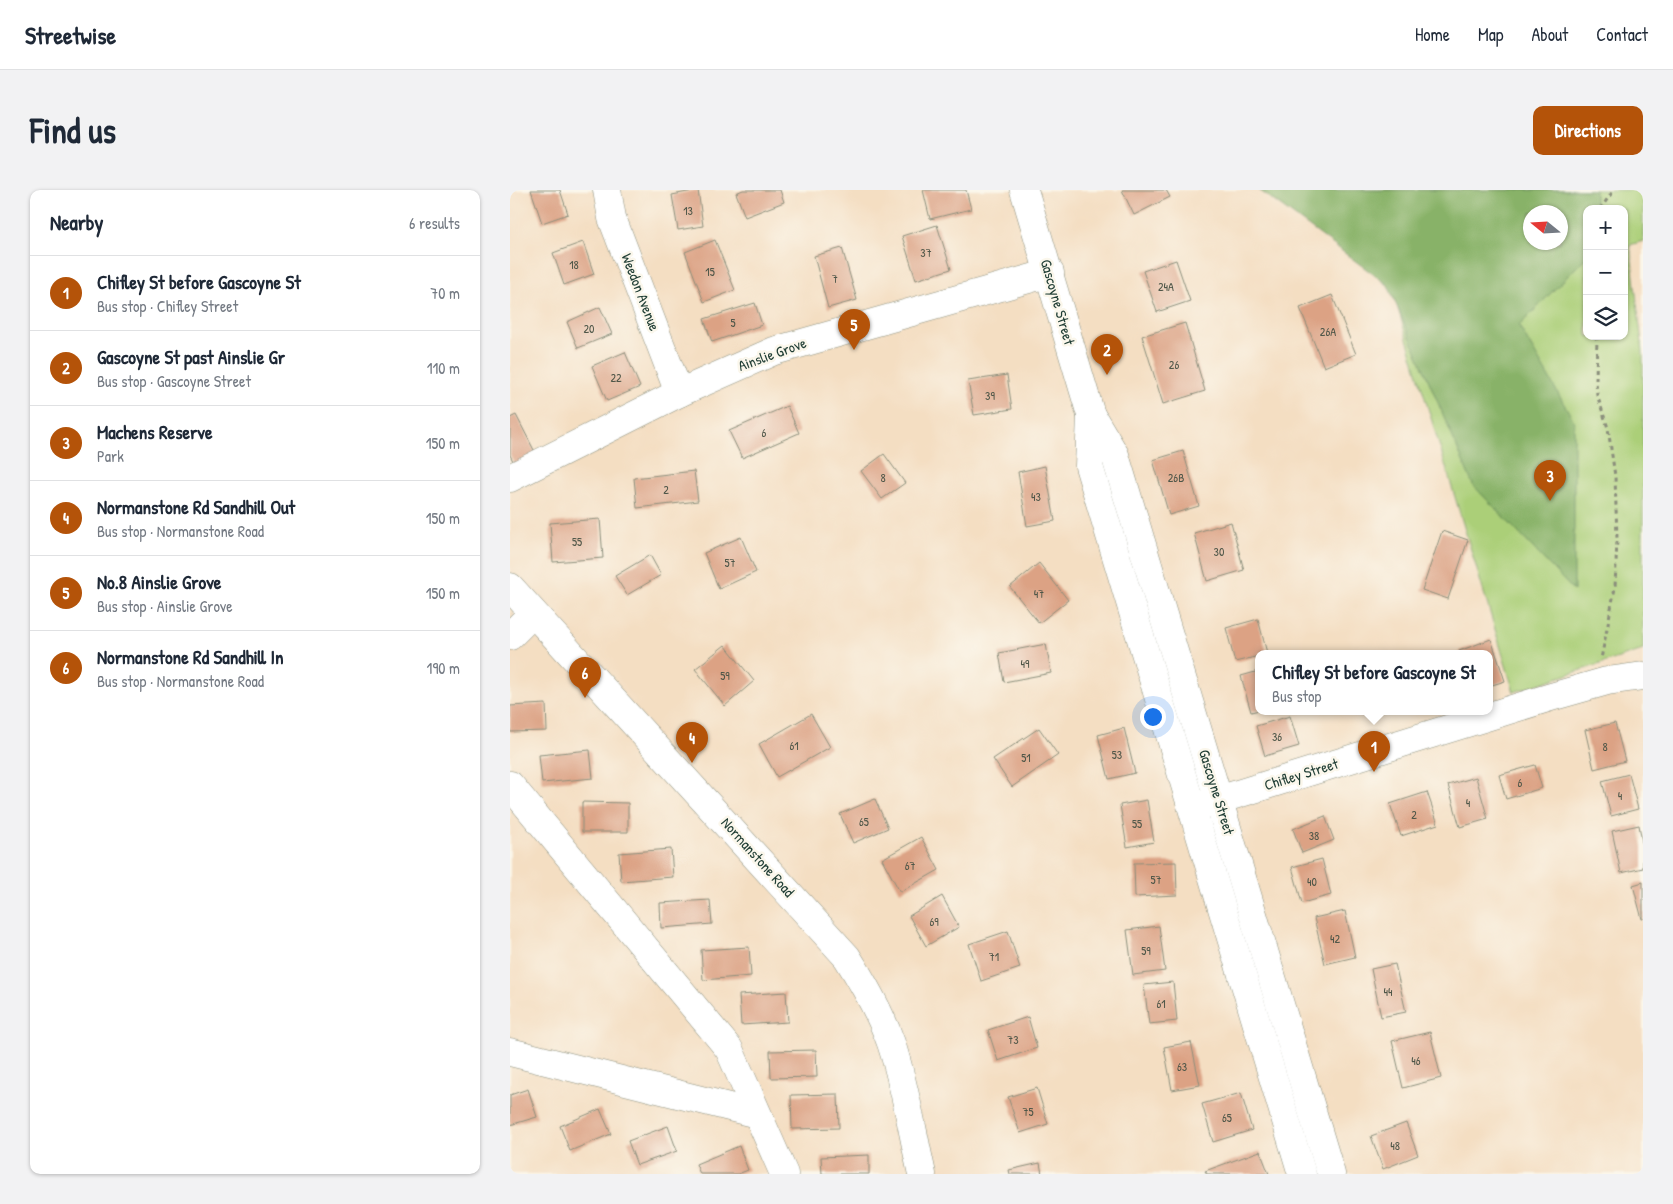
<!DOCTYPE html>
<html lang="en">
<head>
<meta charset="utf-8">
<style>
  :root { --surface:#fff; --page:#f2f2f3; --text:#1f2937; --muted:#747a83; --line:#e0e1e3; --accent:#b45309 }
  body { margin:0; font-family:"Patrick Hand",sans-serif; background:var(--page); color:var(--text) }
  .controls { position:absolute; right:15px; top:15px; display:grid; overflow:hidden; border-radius:10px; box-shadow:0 1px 4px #0004 }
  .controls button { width:45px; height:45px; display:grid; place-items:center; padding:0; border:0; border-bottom:1px solid var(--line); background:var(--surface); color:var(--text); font:25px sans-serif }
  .compass { position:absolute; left:1013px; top:15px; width:45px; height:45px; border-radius:50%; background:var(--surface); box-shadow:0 1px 4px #0004; rotate:288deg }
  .you { position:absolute; left:642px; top:526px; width:18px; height:18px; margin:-12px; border:4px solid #fff; border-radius:50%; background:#1a73e8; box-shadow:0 0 0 8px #1a73e833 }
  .badge { display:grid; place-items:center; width:32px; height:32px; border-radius:50%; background:var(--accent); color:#fff; font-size:16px; font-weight:700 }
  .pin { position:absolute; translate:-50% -41px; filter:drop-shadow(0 1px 2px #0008) }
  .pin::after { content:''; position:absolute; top:26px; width:18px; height:15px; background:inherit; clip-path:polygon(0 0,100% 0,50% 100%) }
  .popup { position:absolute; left:745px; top:460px; width:238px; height:65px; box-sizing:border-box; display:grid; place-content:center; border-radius:10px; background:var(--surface); filter:drop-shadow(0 1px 4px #0005); font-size:16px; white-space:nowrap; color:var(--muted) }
  .popup b { font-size:19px; color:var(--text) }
  .popup::after { content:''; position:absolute; left:50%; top:100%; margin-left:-10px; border:10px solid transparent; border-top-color:var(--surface) }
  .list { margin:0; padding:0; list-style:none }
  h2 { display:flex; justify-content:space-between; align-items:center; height:65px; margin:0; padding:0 20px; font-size:21px }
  h2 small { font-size:16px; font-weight:400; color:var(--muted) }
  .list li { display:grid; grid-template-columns:32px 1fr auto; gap:15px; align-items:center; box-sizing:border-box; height:75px; padding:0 20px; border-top:1px solid var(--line) }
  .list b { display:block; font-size:19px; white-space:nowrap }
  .list p { margin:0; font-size:16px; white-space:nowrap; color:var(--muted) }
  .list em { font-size:16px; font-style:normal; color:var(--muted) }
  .icon { flex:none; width:28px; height:28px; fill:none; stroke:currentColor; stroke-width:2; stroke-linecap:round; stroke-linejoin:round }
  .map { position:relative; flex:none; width:1133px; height:984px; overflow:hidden; border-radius:10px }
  header { display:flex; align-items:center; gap:30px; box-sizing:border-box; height:70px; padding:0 25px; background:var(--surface); border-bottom:1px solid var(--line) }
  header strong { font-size:24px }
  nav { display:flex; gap:28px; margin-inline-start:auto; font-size:18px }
  .intro { display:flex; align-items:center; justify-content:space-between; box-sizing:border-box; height:120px; padding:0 30px }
  h1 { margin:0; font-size:35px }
  .button { padding:12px 22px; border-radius:10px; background:var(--accent); color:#fff; font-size:18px; font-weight:700 }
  main { display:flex; gap:30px; padding:0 30px }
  aside { flex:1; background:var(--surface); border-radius:10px; box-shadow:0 1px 4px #0004 }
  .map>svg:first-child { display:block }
  .green { fill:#abcf78; stroke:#658656; fill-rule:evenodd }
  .forest { fill:#88b268; stroke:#54784e; fill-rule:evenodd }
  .building { fill:#dca284 }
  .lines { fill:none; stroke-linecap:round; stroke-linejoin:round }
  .minor-casing { stroke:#8a8e7b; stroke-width:29 }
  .path { stroke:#8a8e7b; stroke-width:3; stroke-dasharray:4 4; stroke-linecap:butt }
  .minor { stroke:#fff; stroke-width:28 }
  .labels { text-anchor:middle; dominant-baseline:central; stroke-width:5; stroke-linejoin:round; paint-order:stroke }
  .number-label { font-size:12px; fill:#4e5648 }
  .street-label { font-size:15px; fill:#1f3d34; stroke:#fbf7ec }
</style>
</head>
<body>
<header>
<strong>Streetwise</strong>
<nav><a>Home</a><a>Map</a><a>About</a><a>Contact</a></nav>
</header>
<div class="intro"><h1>Find us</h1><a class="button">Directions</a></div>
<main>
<aside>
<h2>Nearby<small>6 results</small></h2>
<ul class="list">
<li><span class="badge">1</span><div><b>Chifley St before Gascoyne St</b><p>Bus stop · Chifley Street</p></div><em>70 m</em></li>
<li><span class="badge">2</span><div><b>Gascoyne St past Ainslie Gr</b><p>Bus stop · Gascoyne Street</p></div><em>110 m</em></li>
<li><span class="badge">3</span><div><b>Machens Reserve</b><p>Park</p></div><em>150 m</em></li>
<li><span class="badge">4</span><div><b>Normanstone Rd Sandhill Out</b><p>Bus stop · Normanstone Road</p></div><em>150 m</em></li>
<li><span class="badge">5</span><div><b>No.8 Ainslie Grove</b><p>Bus stop · Ainslie Grove</p></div><em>150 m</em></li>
<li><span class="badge">6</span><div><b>Normanstone Rd Sandhill In</b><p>Bus stop · Normanstone Road</p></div><em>190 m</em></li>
</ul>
</aside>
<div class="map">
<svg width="1133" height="984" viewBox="0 0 1133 984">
  <rect width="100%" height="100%" fill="#fbf7ec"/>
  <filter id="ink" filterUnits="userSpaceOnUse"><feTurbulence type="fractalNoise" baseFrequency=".02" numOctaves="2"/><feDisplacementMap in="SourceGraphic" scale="10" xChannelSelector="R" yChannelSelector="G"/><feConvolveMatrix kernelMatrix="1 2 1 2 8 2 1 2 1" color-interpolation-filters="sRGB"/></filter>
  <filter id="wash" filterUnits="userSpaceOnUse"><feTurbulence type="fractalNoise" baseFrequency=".0096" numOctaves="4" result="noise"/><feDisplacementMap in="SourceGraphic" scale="20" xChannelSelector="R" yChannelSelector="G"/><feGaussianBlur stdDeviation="1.12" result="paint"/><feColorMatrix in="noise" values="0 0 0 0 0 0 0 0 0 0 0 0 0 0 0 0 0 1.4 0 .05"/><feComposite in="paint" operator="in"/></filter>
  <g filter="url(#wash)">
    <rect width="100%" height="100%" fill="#f4dec2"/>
    <path class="green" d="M852 0H1133V51L1120 55 1133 162V460L1004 502ZM1077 19H1114V146H1077ZM1021 22H1050V52H1021Z"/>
    <path class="forest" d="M749 0H1085V19H1077V66L1009 136 1064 231V401L963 295 878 95ZM1021 22H1050V52H1021Z"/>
    <g id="blocks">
      <g class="building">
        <path d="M21 0H50L58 24 32 33Z"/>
        <path d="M188 0 193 36 168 40 162 5Z"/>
        <path d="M233 0H270L274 12 235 27 226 3Z"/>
        <path d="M413 0H456L461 19 420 29Z"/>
        <path d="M612 0H656L660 7 624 25Z"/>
        <path d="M427 35 441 79 406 90 392 46Z"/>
        <path d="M205 50 225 100 194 112 175 62Z"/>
        <path d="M73 52 84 84 54 95 43 63Z"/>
        <path d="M332 58 347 110 318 118 304 66Z"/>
        <path d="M666 70 680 111 647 122 633 81Z"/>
        <path d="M822 105 846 164 814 177 790 118Z"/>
        <path d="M245 113 252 135 202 152 194 129Z"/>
        <path d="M90 117 102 144 68 158 57 132Z"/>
        <path d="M675 133 695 201 653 214 632 146Z"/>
        <path d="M115 162 130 197 97 211 82 176Z"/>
        <path d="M497 185 502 219 464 225 458 191Z"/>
        <path d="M277 216 289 243 232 268 219 241Z"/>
        <path d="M6 225 26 264 5 275 0 265V228Z"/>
        <path d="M673 261 689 316 659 325 643 270Z"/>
        <path d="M374 264 395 293 372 309 351 281Z"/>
        <path d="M535 276 545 331 517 336 508 282Z"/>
        <path d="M184 281 188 311 127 318 124 288Z"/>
        <path d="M90 329 93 368 43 372 40 333Z"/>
        <path d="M721 332 734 380 697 391 684 343Z"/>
        <path d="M932 341 958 350 938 409 912 400Z"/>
        <path d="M231 347 246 382 209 399 194 363Z"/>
        <path d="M140 365 151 385 117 405 105 386Z"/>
        <path d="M529 373 558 410 529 433 500 397Z"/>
        <path d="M748 429 757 463H749V466L725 472 716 438Z"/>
        <path d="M981 449 995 491 979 496V463H950L949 461Z"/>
        <path d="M536 454 541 483 494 492 489 463Z"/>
        <path d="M215 455 244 491 215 516 185 479Z"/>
        <path d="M749 481V520L741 522 731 486Z"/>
        <path d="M36 514 37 541 0 542V516Z"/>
        <path d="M301 524 320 557 267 587 249 554Z"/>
        <path d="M780 526 789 556 755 566 746 536Z"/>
        <path d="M1105 533 1115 571 1084 579 1075 540Z"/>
        <path d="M529 538 548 565 502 597 483 569Z"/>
        <path d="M614 538 625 583 599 589 588 545Z"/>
        <path d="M80 560 83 588 32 593 29 565Z"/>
        <path d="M1025 575 1032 598 996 609 989 585Z"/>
        <path d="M1119 584 1128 619 1101 626 1092 591Z"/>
        <path d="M966 587 978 629 950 637 938 595Z"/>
        <path d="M917 602 928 634 891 646 880 614Z"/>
        <path d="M365 609 378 638 343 653 330 624Z"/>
        <path d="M637 610 644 652 617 657 610 615Z"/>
        <path d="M72 612 118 613V642H72Z"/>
        <path d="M815 626 824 650 792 663 783 639Z"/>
        <path d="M1129 635 1133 657V678L1111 683 1102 641Z"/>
        <path d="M411 647 429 680 390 702 372 669Z"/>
        <path d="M161 659 163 687 111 691 109 663Z"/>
        <path d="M812 669 821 705 792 713 782 677Z"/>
        <path d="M666 672 667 705 625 707 624 673Z"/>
        <path d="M1133 692V729H1132L1123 695Z"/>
        <path d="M432 706 449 737 416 756 399 726Z"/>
        <path d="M200 710 202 734 151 738 150 713Z"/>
        <path d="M835 721 845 767 815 774 804 728Z"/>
        <path d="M649 736 655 781 623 785 617 740Z"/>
        <path d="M498 741 510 778 471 791 459 754Z"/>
        <path d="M239 757 241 786 193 790 191 760Z"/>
        <path d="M885 774 896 822 871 827 861 779Z"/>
        <path d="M663 792 667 831 639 834 634 795Z"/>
        <path d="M276 802 278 832 231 835 229 805Z"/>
        <path d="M518 827 527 858 488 871 478 840Z"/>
        <path d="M920 842 931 888 893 898 882 851Z"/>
        <path d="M681 852 690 895 662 900 654 857Z"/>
        <path d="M306 860 307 887 261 888 260 861Z"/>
        <path d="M527 898 538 934 510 943 498 907Z"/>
        <path d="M18 899 27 927 0 935V905Z"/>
        <path d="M731 903 742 940 703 952 692 914Z"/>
        <path d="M328 904 329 938 282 939 281 905Z"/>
        <path d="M90 919 101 944 60 961 50 936Z"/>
        <path d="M896 933 908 965 873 979 861 946Z"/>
        <path d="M158 936 167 961 127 975 118 951Z"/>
        <path d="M229 956 238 980 228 984H190L186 974Z"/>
        <path d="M750 961 759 984H697L695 981Z"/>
        <path d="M359 965V984H312L311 967Z"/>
        <path d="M530 973 532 984H500L499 980Z"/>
      </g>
    </g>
  </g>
  <g filter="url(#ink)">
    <use href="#blocks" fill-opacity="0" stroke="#8a8e7b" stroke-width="1"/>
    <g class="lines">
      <g class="minor-casing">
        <g id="minor">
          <path d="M97 0 102 28 169 203"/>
          <path d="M514 0 581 225 605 265 821 984"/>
          <path d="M581 225 579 276 792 984"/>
          <path d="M0 288 169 203 264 161 540 83"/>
          <path d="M0 397 337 767C354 794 370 822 381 853 395 895 402 940 412 984"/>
          <path d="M0 446 23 423"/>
          <path d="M0 595 219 859 274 984"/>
          <path d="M692 615 1041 507 1097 491 1133 486"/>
          <path d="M0 862 247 924"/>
        </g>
      </g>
      <g class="path">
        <path d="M1090 19 1104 0"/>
        <path d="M1087 146 1086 191 1087 205 1098 238 1105 286 1107 349 1105 398 1091 469"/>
      </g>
      <use href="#minor" class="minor"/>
    </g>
  </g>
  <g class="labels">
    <g class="number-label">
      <text x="178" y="20">13</text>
      <text x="416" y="62">37</text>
      <text x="64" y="74">18</text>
      <text x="200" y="81">15</text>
      <text x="325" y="88">7</text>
      <text x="656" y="96">24A</text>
      <text x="223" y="132">5</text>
      <text x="79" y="138">20</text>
      <text x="818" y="141">26A</text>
      <text x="664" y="174">26</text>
      <text x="106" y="187">22</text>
      <text x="480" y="205">39</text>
      <text x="254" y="242">6</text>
      <text x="373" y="287">8</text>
      <text x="666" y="287">26B</text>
      <text x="156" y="299">2</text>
      <text x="526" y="306">43</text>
      <text x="67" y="351">55</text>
      <text x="709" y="361">30</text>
      <text x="220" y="372">57</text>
      <text x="529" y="403">47</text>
      <text x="515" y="473">49</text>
      <text x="215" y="485">59</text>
      <text x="767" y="546">36</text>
      <text x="284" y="555">61</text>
      <text x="1095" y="556">8</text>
      <text x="607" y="564">53</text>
      <text x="516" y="567">51</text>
      <text x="1010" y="592">6</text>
      <text x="1110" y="605">4</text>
      <text x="958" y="612">4</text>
      <text x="904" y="624">2</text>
      <text x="354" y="631">65</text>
      <text x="627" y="633">55</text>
      <text x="804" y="645">38</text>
      <text x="400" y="675">67</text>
      <text x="646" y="689">57</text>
      <text x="802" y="691">40</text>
      <text x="424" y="731">69</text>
      <text x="825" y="748">42</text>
      <text x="636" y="760">59</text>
      <text x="484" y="766">71</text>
      <text x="878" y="801">44</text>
      <text x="651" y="813">61</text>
      <text x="503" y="849">73</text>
      <text x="906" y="870">46</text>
      <text x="672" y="876">63</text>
      <text x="518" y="921">75</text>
      <text x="717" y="927">65</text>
      <text x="885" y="955">48</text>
    </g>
    <g class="street-label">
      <text transform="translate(131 102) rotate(69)">Weedon Avenue</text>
      <text transform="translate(548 112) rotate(74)">Gascoyne Street</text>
      <text transform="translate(262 164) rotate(-20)">Ainslie Grove</text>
      <text transform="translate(791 584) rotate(-17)">Chifley Street</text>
      <text transform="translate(707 602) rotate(73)">Gascoyne Street</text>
      <text transform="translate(248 667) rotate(48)">Normanstone Road</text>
    </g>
  </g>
</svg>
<div class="controls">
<button>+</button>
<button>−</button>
<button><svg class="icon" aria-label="layers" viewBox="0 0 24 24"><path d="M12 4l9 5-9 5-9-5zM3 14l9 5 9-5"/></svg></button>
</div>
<svg class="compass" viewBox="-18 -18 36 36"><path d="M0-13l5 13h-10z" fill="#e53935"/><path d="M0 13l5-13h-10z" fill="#747a83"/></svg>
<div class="you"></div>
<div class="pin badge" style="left:864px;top:582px">1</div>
<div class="popup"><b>Chifley St before Gascoyne St</b>Bus stop</div>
<div class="pin badge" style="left:597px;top:185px">2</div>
<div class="pin badge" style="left:1040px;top:311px">3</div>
<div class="pin badge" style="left:182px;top:573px">4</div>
<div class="pin badge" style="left:344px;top:160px">5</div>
<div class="pin badge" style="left:75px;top:508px">6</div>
</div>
</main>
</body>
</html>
